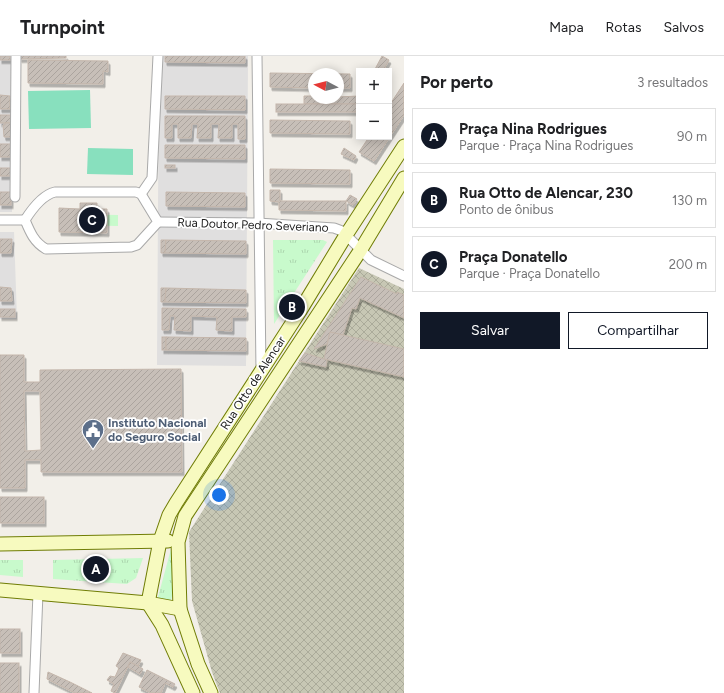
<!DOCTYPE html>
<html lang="pt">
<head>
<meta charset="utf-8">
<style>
  :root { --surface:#fff; --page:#f6f6f6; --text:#202124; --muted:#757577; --line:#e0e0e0; --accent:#111827 }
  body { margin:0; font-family:Figtree,sans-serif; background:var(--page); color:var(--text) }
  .controls { position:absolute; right:12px; top:12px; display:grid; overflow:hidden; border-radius:0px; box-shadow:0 2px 10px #0003 }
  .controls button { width:36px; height:36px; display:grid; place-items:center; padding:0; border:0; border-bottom:1px solid var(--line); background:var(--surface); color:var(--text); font:20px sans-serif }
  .compass { position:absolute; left:308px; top:12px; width:36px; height:36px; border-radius:50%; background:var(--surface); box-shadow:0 2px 10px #0003; rotate:277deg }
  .you { position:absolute; left:219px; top:439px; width:14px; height:14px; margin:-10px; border:3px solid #fff; border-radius:50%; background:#1a73e8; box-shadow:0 0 0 6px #1a73e833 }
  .badge { display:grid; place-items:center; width:26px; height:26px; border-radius:50%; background:var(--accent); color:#fff; font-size:13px; font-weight:700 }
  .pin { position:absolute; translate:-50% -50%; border:2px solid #fff; box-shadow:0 1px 4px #0006 }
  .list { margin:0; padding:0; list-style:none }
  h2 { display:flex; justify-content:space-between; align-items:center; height:52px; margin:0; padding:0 16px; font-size:17px }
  h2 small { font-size:13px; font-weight:400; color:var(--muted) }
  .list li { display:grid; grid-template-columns:26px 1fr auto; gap:12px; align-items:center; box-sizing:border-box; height:56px; margin:0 8px 8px; padding:0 8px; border:1px solid var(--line); border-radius:0px }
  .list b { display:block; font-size:15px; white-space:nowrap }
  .list p { margin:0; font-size:13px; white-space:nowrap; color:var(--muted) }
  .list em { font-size:13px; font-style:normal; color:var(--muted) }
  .actions { display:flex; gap:8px; padding:12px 16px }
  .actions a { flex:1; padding:9px 0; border:1px solid var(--accent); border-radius:0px; text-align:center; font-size:14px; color:var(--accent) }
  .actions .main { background:var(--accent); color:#fff }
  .map { position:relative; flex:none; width:404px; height:637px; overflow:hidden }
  header { display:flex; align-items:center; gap:24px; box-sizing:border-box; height:56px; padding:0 20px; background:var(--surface); border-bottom:1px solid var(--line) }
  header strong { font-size:19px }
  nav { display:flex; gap:22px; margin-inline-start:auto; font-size:14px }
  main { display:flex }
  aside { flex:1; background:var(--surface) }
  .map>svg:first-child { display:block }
  .residential { fill:#e0dfdf }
  .construction { fill:url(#construction-cross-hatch) }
  .park { fill:url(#park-tufts) }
  .pitch { fill:#88e0be }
  .building { fill:url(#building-hatch); stroke:#c4b6ab; fill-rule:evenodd; filter:url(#shadow) }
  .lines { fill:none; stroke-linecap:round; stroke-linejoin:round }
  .street-casing { stroke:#a9a9a9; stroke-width:11 }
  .secondary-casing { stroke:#707d05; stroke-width:15 }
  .street { stroke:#fff; stroke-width:9 }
  .secondary { stroke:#f7fabf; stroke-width:13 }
  .labels { text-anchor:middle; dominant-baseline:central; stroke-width:3.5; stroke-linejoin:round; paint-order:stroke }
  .street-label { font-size:12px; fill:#222; stroke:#fff }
  .service-label { font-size:12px; font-weight:bold; fill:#4e5e75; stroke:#fff; text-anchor:start }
</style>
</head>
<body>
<header>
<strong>Turnpoint</strong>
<nav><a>Mapa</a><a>Rotas</a><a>Salvos</a></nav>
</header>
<main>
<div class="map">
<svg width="404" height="637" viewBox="0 0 404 637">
  <defs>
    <pattern id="construction-cross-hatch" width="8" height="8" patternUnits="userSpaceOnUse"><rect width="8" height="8" fill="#c7c7b4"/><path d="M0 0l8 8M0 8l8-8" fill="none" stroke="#abab9a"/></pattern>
    <pattern id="park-tufts" width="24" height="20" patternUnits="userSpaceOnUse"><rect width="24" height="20" fill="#c8facc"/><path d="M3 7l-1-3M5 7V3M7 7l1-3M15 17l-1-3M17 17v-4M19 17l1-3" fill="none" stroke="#acd6af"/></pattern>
    <pattern id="building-hatch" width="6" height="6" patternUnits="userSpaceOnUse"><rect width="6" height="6" fill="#c7bfb8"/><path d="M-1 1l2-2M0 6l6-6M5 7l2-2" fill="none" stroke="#aba49e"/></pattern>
    <filter id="shadow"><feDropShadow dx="2" dy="3.5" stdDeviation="0" flood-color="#0004"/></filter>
  </defs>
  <rect width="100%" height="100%" fill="#f2efe9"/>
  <g class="residential">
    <path d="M0 0H11L12 156H0Z"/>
    <path d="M159 0H248L246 310 157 309Z"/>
    <path d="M0 176H14L17 263H0Z"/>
  </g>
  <path class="construction" d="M359 212 404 233V637H220L212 616 192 545 189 476Z"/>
  <g class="park">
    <path d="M66 158 118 159V170L65 169Z"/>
    <path d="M273 184H323L327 186 274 268Z"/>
    <path d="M171 493 173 495 172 540 171 544 161 545 158 541Z"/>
    <path d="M143 502 136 522 127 528 53 523V504Z"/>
    <path d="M0 504H23V521L0 519Z"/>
  </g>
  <g class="pitch">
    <path d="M90 34 91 72 29 73 28 35Z"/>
    <path d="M88 92 133 93V119L87 118Z"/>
  </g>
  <g class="building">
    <rect x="0" y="0" width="10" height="4"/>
    <path d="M20 0H66V2L20 3Z"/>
    <path d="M165 0H245V7L165 6Z"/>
    <path d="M382 0 389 4 383 15H374Z"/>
    <path d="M28 4 108 5V16L103 15V28L28 27Z"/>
    <path d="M270 17 350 18V32H338V18H314V32L270 31Z"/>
    <path d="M404 27V59L374 105 359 96 369 81H389V50Z"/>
    <path d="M0 39 10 40V53H0Z"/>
    <path d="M165 40H245V54L165 53Z"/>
    <path d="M304 40H314V42L359 40V48H304Z"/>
    <rect x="276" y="48" width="83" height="8"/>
    <rect x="0" y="59" width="11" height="8"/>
    <path d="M165 60H245V83H238V68H232V82H218L219 68H211V82H197L198 68H192L191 82H178V68H172V82H165Z"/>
    <path d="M270 64 350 65V78L270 77Z"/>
    <path d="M5 67H11V81H4L3 69H5Z"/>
    <rect x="0" y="88" width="11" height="13"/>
    <path d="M165 89H245V103L165 102Z"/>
    <path d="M344 92 356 100 354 104 341 98Z"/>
    <rect x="165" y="109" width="10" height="3"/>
    <rect x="0" y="112" width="11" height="8"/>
    <path d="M270 113 350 114V128L270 127Z"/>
    <path d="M270 134H280V145H346V155L279 154V146L270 145Z"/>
    <rect x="0" y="136" width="11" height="13"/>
    <path d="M166 136 245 137V151L166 150Z"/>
    <path d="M350 139 357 143 353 149 346 145Z"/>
    <path d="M80 147H97V153H107V177L59 176V152L80 153Z"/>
    <path d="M0 183H12L11 197H0Z"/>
    <path d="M161 184H166L165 197H161Z"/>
    <path d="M166 184 246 185V198L165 197Z"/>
    <path d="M361 221 397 238V236L404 239V262L360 242 356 253 352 252 343 279 330 276 327 288 314 293Z"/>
    <path d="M0 231 11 232 12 245H0Z"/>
    <path d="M161 232H166L165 246H161Z"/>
    <path d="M166 232 246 234V247L165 246Z"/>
    <path d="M162 252 246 253V261H232V275L216 274 217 261 191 260V275L174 274 175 260H170L169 274H162Z"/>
    <rect x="0" y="253" width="15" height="8"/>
    <path d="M330 276 404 293V321L324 303Z"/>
    <rect x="162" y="281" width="4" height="13"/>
    <path d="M166 281 246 282V295L166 294Z"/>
    <path d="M305 297 327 304 326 311 299 305Z"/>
    <path d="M0 299H24V326H40V314L181 313 182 416H41V404H25V432H0ZM24 335H40L41 394 25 395Z"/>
    <rect x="0" y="441" width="44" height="26"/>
    <rect x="0" y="573" width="20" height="24"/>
    <path d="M123 597 141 604 138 610 130 606 115 637 111 635 114 628 107 624 110 620 115 621 119 612 116 610Z"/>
    <path d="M130 606 143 613 140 618 128 611Z"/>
    <rect x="0" y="607" width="19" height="30"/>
    <path d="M147 614 175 628 173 631 165 627 161 637H151L139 631Z"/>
    <path d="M48 616 70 626 92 637H75L47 623Z"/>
  </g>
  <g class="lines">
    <g class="street-casing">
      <g id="street">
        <path d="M257 0 261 315"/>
        <path d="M55 136H136L141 138 158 166 137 189 131 191 46 193C34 186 30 176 25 164 32 153 42 139 55 136Z"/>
        <path d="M141 138 152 122 158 0"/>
        <path d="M15 141 16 0"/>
        <path d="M0 164H25"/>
        <path d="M158 166 258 167 334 172 342 175 371 204 404 220"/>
        <path d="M34 637 38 537"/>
      </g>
    </g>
    <g class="secondary-casing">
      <g id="secondary">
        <path d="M0 488 168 485"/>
        <path d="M0 534 148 547 180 553"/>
        <path d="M193 637 162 569 148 547 160 485 169 459 176 447 300 255 346 179 404 90"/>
        <path d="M211 637 198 608 180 553 178 486 185 460 360 195 404 122"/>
      </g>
    </g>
    <use href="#street" class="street"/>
    <use href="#secondary" class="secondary"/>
  </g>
  <defs>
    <g id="civic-pin" transform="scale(1.15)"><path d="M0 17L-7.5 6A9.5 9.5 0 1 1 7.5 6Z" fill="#5c6f8a" stroke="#fff"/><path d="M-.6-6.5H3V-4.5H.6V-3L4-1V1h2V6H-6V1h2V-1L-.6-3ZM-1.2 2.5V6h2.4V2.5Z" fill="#fff"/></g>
  </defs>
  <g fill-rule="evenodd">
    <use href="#civic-pin" x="93" y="374"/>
  </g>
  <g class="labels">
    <g class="street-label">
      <text transform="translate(253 169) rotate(2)">Rua Doutor Pedro Severiano</text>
      <text transform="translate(253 327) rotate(-57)">Rua Otto de Alencar</text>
    </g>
    <g class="service-label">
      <text x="108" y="367">Instituto Nacional<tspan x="108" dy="14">do Seguro Social</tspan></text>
    </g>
  </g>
</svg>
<div class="controls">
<button>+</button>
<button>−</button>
</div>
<svg class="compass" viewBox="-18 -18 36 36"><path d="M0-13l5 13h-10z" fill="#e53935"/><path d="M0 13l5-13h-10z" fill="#757577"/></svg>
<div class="you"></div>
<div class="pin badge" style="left:96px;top:513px">A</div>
<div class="pin badge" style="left:292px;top:251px">B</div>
<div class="pin badge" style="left:92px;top:164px">C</div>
</div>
<aside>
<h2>Por perto<small>3 resultados</small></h2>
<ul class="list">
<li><span class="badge">A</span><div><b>Praça Nina Rodrigues</b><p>Parque · Praça Nina Rodrigues</p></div><em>90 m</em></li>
<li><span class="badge">B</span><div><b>Rua Otto de Alencar, 230</b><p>Ponto de ônibus</p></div><em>130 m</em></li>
<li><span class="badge">C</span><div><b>Praça Donatello</b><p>Parque · Praça Donatello</p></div><em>200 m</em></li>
</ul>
<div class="actions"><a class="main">Salvar</a><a>Compartilhar</a></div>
</aside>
</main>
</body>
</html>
